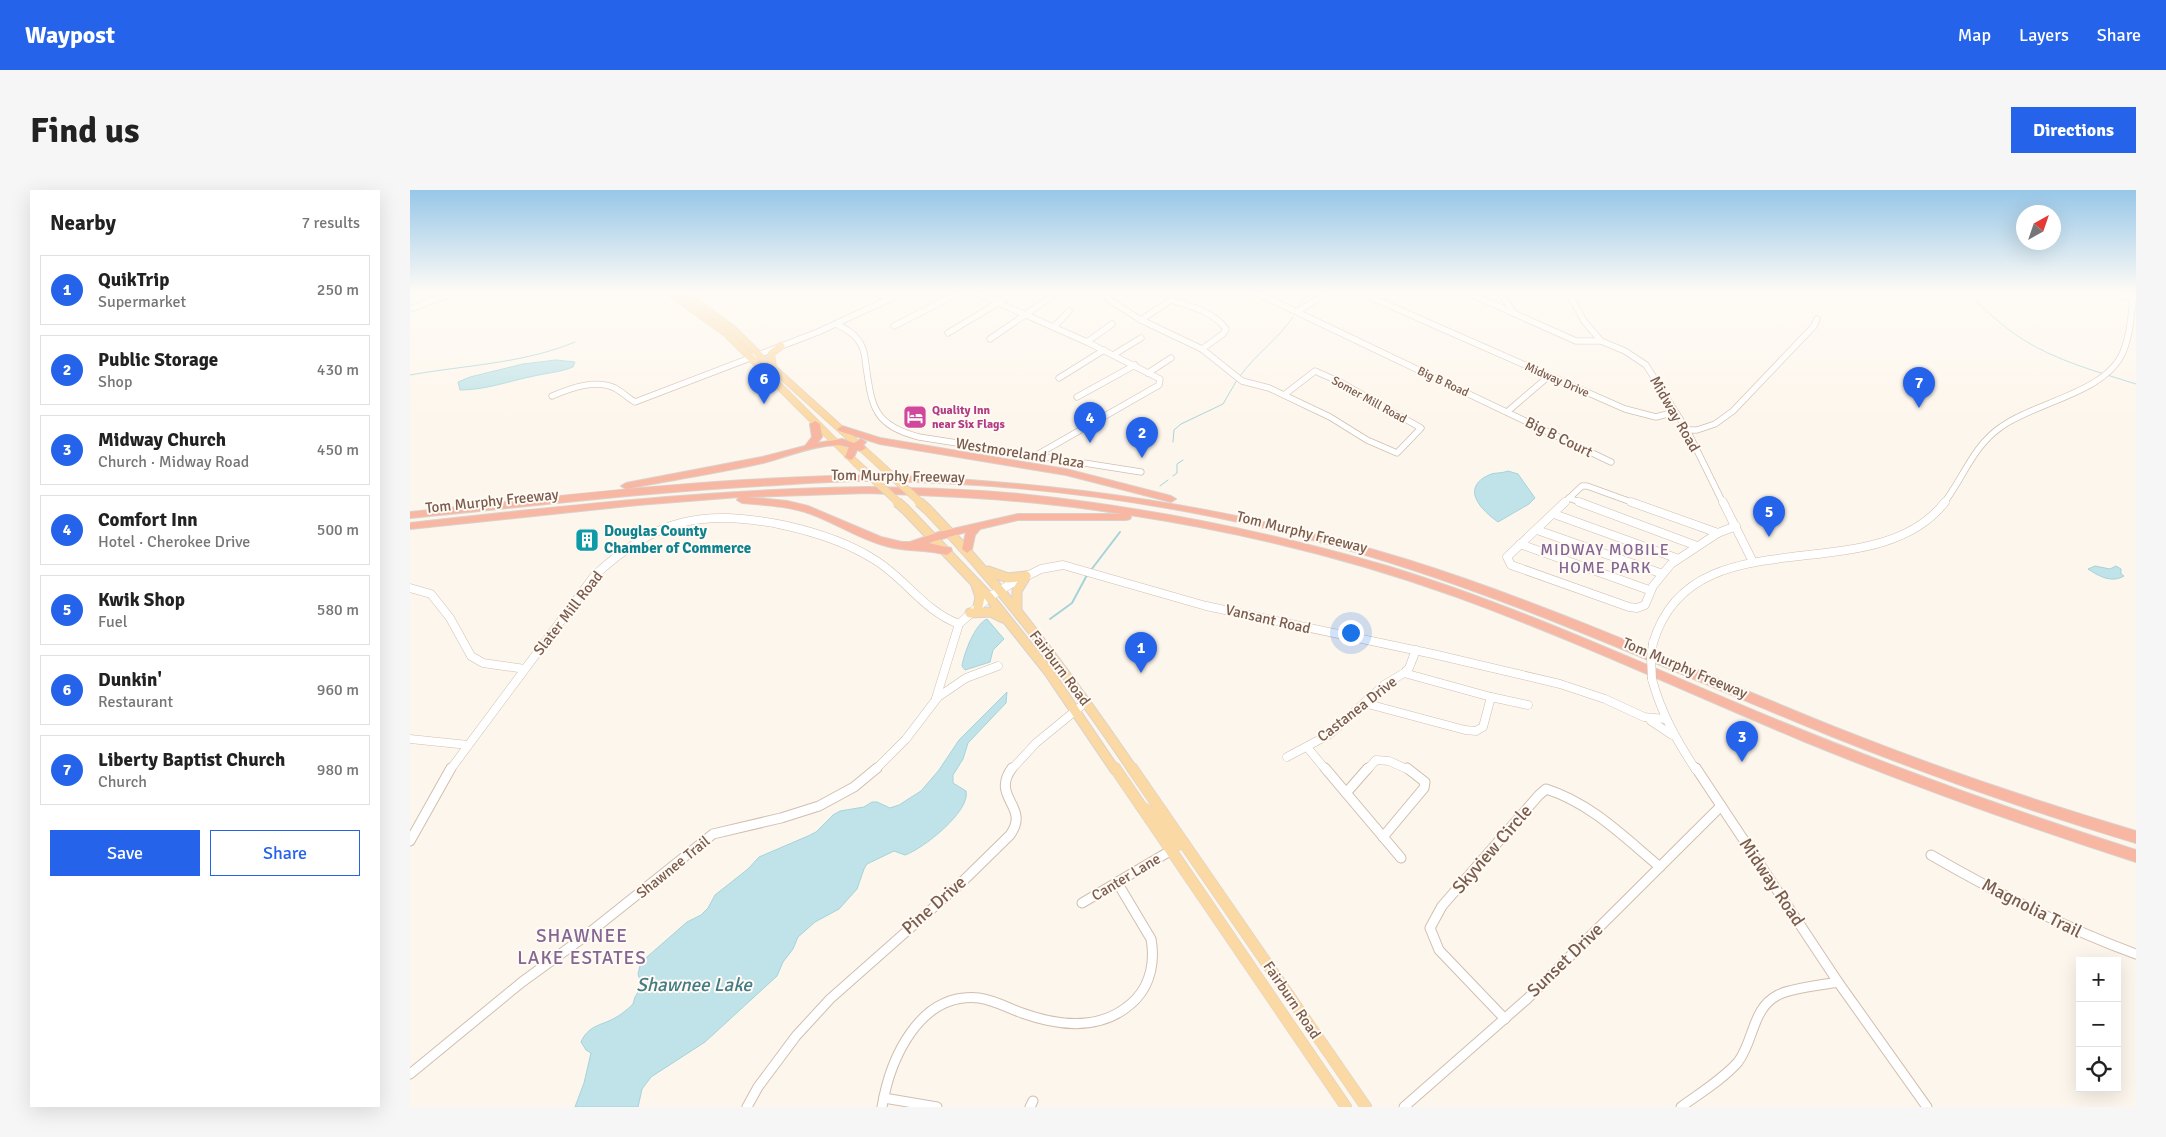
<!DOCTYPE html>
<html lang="en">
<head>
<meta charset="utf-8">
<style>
  :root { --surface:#fff; --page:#f6f6f6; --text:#222; --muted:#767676; --line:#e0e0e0; --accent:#2563eb }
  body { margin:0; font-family:Signika,sans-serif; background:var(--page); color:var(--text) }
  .controls { position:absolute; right:15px; bottom:15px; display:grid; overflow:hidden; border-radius:0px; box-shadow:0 5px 20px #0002 }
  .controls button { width:45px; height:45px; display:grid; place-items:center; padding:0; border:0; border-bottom:1px solid var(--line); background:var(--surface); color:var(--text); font:25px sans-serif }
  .compass { position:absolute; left:1606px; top:15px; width:45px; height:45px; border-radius:50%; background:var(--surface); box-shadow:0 5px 20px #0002; rotate:40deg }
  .you { position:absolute; left:940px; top:442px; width:18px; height:18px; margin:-12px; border:4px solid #fff; border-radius:50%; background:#1a73e8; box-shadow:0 0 0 8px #1a73e833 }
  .badge { display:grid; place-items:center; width:32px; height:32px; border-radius:50%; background:var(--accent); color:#fff; font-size:16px; font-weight:700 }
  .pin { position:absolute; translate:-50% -41px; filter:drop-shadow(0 1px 2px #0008) }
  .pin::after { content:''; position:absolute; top:26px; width:18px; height:15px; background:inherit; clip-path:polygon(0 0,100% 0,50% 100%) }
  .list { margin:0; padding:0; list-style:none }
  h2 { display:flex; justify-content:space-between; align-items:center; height:65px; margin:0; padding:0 20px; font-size:21px }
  h2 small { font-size:16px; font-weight:400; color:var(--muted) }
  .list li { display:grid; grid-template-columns:32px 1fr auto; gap:15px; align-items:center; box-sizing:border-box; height:70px; margin:0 10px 10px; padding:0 10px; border:1px solid var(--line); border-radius:0px }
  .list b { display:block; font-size:19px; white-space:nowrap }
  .list p { margin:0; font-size:16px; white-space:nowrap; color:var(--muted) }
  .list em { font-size:16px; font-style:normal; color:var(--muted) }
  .actions { display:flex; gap:10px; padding:15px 20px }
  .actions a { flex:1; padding:11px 0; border:1px solid var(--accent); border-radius:0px; text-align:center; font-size:18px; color:var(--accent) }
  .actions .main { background:var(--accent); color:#fff }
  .icon { flex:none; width:28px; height:28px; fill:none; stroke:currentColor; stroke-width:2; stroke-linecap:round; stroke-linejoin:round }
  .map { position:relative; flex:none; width:1726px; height:917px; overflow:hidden; border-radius:0px }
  header { display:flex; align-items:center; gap:30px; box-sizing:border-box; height:70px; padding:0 25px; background:var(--accent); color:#fff }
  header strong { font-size:24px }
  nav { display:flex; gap:28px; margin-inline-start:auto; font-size:18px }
  .intro { display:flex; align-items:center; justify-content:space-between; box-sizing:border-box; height:120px; padding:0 30px }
  h1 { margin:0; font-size:35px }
  .button { padding:12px 22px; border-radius:0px; background:var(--accent); color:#fff; font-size:18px; font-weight:700 }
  main { display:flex; gap:30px; padding:0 30px }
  aside { flex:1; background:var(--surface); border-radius:0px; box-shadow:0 5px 20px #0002 }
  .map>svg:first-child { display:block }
  .water { fill:#bfe3e8; stroke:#a5d3da }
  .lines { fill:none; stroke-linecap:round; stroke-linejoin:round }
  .stream-far1 { stroke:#a5d3da; stroke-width:1 }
  .stream { stroke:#a5d3da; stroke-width:2 }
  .minor-far2-casing { stroke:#d1beb0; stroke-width:7 }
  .minor-far1-casing { stroke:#d1beb0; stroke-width:9 }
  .minor-casing { stroke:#d1beb0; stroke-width:11 }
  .major-far2-casing { stroke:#dad1cd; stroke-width:8 }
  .major-far1-casing { stroke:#dad1cd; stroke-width:11 }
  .major-casing { stroke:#dad1cd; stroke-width:12 }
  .highway-casing { stroke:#dad1cd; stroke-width:2 }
  .minor-far2 { stroke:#fff; stroke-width:5.5 }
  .minor-far1 { stroke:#fff; stroke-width:8 }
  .minor { stroke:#fff; stroke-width:9 }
  .major-far2 { stroke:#fbd9a5; stroke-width:7 }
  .major-far1 { stroke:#fbd9a5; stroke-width:9 }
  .major { stroke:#fbd9a5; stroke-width:11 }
  .highway { fill:#f7b7a3; fill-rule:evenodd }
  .minor-bridge-casing { stroke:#d1beb0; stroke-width:9; stroke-linecap:butt }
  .major-bridge-far1-casing { stroke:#dad1cd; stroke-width:8; stroke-linecap:butt }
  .major-bridge-casing { stroke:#dad1cd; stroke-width:11; stroke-linecap:butt }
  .minor-bridge { stroke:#fff; stroke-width:8 }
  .major-bridge-far1 { stroke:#fbd9a5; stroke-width:7 }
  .major-bridge { stroke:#fbd9a5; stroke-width:9 }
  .labels { text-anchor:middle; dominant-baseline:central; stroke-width:4; stroke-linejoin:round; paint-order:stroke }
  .far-street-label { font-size:12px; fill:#7a5c4d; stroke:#fffaf3 }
  .far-hotel-label { font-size:12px; font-weight:bold; fill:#b23c85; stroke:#fffaf3; text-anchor:start }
  .street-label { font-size:15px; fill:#7a5c4d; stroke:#fffaf3 }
  .culture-label { font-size:15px; font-weight:bold; fill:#0d838f; stroke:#fffaf3; text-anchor:start }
  .neighbourhood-label { font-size:16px; letter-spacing:1px; fill:#846695; stroke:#fffaf3 }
  .near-street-label { font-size:18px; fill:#7a5c4d; stroke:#fffaf3 }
  .near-neighbourhood-label { font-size:19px; letter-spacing:1px; fill:#846695; stroke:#fffaf3 }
  .near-water-label { font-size:19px; font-style:italic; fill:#437c86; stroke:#fffaf3 }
</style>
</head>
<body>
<header>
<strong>Waypost</strong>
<nav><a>Map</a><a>Layers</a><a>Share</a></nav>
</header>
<div class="intro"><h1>Find us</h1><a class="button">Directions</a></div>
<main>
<aside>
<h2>Nearby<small>7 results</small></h2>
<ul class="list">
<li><span class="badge">1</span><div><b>QuikTrip</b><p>Supermarket</p></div><em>250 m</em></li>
<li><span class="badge">2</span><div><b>Public Storage</b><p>Shop</p></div><em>430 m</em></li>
<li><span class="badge">3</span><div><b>Midway Church</b><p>Church · Midway Road</p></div><em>450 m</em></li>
<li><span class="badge">4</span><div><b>Comfort Inn</b><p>Hotel · Cherokee Drive</p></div><em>500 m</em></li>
<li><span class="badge">5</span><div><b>Kwik Shop</b><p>Fuel</p></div><em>580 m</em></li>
<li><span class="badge">6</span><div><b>Dunkin'</b><p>Restaurant</p></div><em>960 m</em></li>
<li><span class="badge">7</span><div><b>Liberty Baptist Church</b><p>Church</p></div><em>980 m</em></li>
</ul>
<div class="actions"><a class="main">Save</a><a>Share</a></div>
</aside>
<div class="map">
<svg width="1726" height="917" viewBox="0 0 1726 917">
  <rect width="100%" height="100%" fill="#fdf6ec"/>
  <g class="water">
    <path d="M146 170 165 172 163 177C151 182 137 183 124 186 99 191 76 200 50 200L48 192 60 187 113 174Z"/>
    <path d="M1098 281 1108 284 1125 308 1119 314 1088 332C1071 320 1050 298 1079 285 1084 282 1091 284 1098 281Z"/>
    <path d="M1685 376 1700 379 1706 376 1711 379V384L1714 386C1702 393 1690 387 1678 379Z"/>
    <path d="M577 429 594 449 583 460 580 472 555 480 552 476C554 463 565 434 577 429Z"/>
    <path d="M597 502 596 513 558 553 553 569 543 585V593L556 601C561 621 513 659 495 665L484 661 457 674 454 679 447 699 429 719 405 732 388 747 383 759 373 772 367 786 295 852 241 887 232 899 228 917H165L174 893 181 863 176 860 171 852C178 836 189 836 203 829 211 825 218 819 223 814L225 807 232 796 228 784 230 776 237 767 277 732 291 725 298 718 305 705 338 679 349 667 398 646 406 642 423 625 430 621 454 617 462 612H467L480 618 489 615 511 601 529 580 549 550Z"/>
  </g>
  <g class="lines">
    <g class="stream-far1">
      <path d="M1557 102C1574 119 1592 136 1612 149 1647 171 1688 182 1726 194"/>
      <path d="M888 116 900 102"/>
      <path d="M0 185C55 175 112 174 165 152"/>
      <path d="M830 186C846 164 868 149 883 127"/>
      <path d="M763 252 764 240 771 234 813 214 827 190"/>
      <path d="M763 286 767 283V274L773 270"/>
      <path d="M750 296 758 290"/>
    </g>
    <g class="stream">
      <path d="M681 380 710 342"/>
      <path d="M640 429 662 413 677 385"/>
    </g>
    <g class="minor-far2-casing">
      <g id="minor-far2">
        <path d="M465 102 478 109"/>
        <path d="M564 102 677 152 750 189 749 195 625 266"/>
        <path d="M697 102 698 109 731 130 792 159 832 191 859 198 920 227 957 250 987 263 1011 238 932 193 905 181 874 205"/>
        <path d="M845 102 1201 272"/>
        <path d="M949 102 1215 219 1246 227 1265 222"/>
        <path d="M1056 102 1166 151H1191"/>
        <path d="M1090 102 1103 122"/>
        <path d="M1158 102 1174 131 1191 151 1215 161 1236 175 1277 240 1313 313"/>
        <path d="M1701 102 1723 108"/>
        <path d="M0 119 45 102"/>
        <path d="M887 122 919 102"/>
        <path d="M731 130 761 110C780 116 804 122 816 139L813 144 792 159"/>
        <path d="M426 134C434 138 443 142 448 150 454 157 455 167 456 176 462 218 464 235 509 247L731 282"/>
        <path d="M484 136 551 102"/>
        <path d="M644 137 659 121"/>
        <path d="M538 143 606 102"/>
        <path d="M580 149 641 107"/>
        <path d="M677 152 702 134"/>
        <path d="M703 165 731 148"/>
        <path d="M738 183 761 168"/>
        <path d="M649 188 694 160"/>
        <path d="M142 206C161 198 185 189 205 198 212 202 218 208 225 212L408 142 494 102"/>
        <path d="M667 207 725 175"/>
        <path d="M1097 222 1139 186"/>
        <path d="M1277 240H1287L1305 234 1323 221 1404 136 1407 129"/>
        <path d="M1159 308 1172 313"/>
        <path d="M1154 313 1172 296H1177L1224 313"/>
        <path d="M1534 313C1553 288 1564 255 1591 237 1625 212 1696 203 1713 162 1721 143 1721 122 1724 102"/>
      </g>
    </g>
    <g class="minor-far1-casing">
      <g id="minor-far1">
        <path d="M1155 312 1097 367 1101 375 1219 417 1227 418 1235 415 1243 396 1261 374 1308 343 1221 312"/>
        <path d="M1169 312 1287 356"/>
        <path d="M1313 312 1343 372"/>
        <path d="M1144 324 1266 368"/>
        <path d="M1127 340 1250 383"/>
        <path d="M1308 343 1326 336"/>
        <path d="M1110 354 1239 400"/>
        <path d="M0 398 21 404 40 428 61 466 73 473 115 479"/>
        <path d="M1243 453C1282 321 1464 404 1535 312"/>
        <path d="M1242 489C1251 523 1267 551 1286 580"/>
        <path d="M1081 507 1118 515"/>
        <path d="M526 508 549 434 579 407 599 395 631 379 653 375 796 416 1023 464 1150 494 1195 509 1234 527 1255 529"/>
        <path d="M954 513 1055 540 1066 541 1073 537 1081 507 994 483"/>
        <path d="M1241 531 1262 545"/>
        <path d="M0 549 58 555"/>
        <path d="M897 557 916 580"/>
        <path d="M877 567 920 544 974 495 994 483 999 478 1006 460"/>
        <path d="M40 580 185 385C247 328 292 319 373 335 405 342 437 352 465 370 496 389 514 421 549 434"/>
        <path d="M465 580 496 549 528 507 556 488 588 476"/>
        <path d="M601 580 626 553 676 512"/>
        <path d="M957 580 966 570 979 571 999 580"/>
      </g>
    </g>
    <g class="minor-casing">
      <g id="minor">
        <path d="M915 578 991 668"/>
        <path d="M1286 578 1428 792 1517 917"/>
        <path d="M936 603 958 578"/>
        <path d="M973 647 1014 598 1015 592 997 578"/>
        <path d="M0 651 41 578"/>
        <path d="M1521 665C1587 703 1654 738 1726 764"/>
        <path d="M672 713 760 661"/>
        <path d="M1095 829 1029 760 1020 738 1032 716 1129 605 1136 599C1181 613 1215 648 1250 677"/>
        <path d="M0 884 112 792 174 747 303 644 371 628 409 616 444 597 467 578"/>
        <path d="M474 908 527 917"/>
        <path d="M337 917 348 897 386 846 420 809 550 694 600 645C621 616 580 608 602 578"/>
        <path d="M472 917C480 869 509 802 569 808 584 810 598 818 612 823 651 837 695 841 726 809 741 793 745 770 741 749L707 692"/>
        <path d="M620 917 623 911"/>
        <path d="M994 917 1117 809 1311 616"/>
        <path d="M1271 917C1290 903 1312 890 1328 872 1344 851 1342 818 1368 805 1381 798 1413 795 1428 792"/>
      </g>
    </g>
    <g class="major-far2-casing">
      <g id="major-far2">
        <path d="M259 102 316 143 445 272"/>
        <path d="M273 102 324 140 353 169 467 272"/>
        <path d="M363 178 361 164 371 156"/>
      </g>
    </g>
    <g class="major-far1-casing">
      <g id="major-far1">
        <path d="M495 319 579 407 638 481 705 580"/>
        <path d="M517 319C595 399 660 488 723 580"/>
        <path d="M578 381 598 388 616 386"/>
        <path d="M566 395 570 407 568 417"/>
        <path d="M607 419V401L616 386"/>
        <path d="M560 423 581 422 593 428"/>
      </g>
    </g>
    <g class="major-casing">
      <g id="major">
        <path d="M705 578 936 917"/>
        <path d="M722 578 956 917"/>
        <path d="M731 616 742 624 761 652 768 655 773 653"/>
      </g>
    </g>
    <g class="highway-casing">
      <g id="highway">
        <path d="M405 231 410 234 412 247 407 253 432 249 444 253 451 249 456 252 453 255 456 258 451 261 447 260 443 269 440 270 435 267 439 257C415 250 377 267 353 273 308 283 261 290 216 299L211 296 216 293 352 267 395 256 402 247 400 234Z"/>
        <path d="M432 236 470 248 656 279 761 306 766 309 761 312 656 285 470 254 429 241 427 239Z"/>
        <path d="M474 285C657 293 823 316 998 370 1145 416 1285 481 1427 538 1525 577 1625 611 1726 641V653C1623 622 1521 586 1421 546 1260 481 1103 407 935 359 786 316 629 294 474 291 439 290 402 293 367 295 244 301 122 316 0 328V322C158 305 315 286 474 285Z"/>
        <path d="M457 297C508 298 559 299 610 304 735 317 857 341 977 376 1109 416 1234 475 1362 528 1482 577 1603 621 1726 660V672C1614 636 1503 596 1393 551 1278 503 1165 450 1047 407 941 369 831 342 720 325L721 327 720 329 716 330H608L570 339 565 345 562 359 557 363 552 359 556 342 518 353 541 358 542 361 537 365C517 359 496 362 476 356 449 349 426 333 401 324 379 316 355 315 332 313L327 310 329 307 228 315 0 339V333C152 316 304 299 457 297ZM457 303C543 306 628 310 712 324H608L529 342 500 352H492L471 347 398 316 377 311 336 307Z"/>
      </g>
    </g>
    <use href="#minor-far2" class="minor-far2"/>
    <use href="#minor-far1" class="minor-far1"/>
    <use href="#minor" class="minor"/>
    <use href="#major-far2" class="major-far2"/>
    <use href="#major-far1" class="major-far1"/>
    <use href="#major" class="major"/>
    <use href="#highway" class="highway"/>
    <g class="minor-bridge-casing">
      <path id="minor-bridge" d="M1242 489 1241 468 1243 453"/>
    </g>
    <g class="major-bridge-far1-casing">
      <g id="major-bridge-far1">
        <path d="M445 272 489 313"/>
        <path d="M467 272 511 313"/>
      </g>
    </g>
    <g class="major-bridge-casing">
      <g id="major-bridge">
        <path d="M487 312 495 319"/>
        <path d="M509 312 517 319"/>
      </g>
    </g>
    <use href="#minor-bridge" class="minor-bridge"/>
    <use href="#major-bridge-far1" class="major-bridge-far1"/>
    <use href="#major-bridge" class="major-bridge"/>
  </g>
  <linearGradient id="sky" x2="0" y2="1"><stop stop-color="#97c7e8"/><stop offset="0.44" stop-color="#fefbf6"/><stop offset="1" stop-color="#fefbf6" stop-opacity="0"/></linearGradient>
  <rect width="1726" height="230" fill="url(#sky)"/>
  <defs>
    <g id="hotel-square" transform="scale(1.25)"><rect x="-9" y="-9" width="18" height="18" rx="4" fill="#d1479c" stroke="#fffaf3"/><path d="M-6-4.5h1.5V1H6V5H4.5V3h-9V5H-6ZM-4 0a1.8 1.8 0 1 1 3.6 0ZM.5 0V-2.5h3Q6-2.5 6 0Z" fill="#fff"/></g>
    <g id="building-square" transform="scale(1.25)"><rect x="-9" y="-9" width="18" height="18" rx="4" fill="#0f9aa8" stroke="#fffaf3"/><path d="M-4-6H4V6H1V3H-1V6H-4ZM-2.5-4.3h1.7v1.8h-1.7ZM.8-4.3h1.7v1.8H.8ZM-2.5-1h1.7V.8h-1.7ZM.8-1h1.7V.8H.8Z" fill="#fff"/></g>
  </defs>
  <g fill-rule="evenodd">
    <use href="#hotel-square" x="505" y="227"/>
    <use href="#building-square" x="177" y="350"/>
  </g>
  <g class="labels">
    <g class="far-street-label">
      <text transform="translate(1147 190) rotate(24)">Midway Drive</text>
      <text transform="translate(1033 192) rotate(25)">Big B Road</text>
      <text transform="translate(959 210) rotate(29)">Somer Mill Road</text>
    </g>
    <g class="far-hotel-label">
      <text x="522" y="220">Quality Inn<tspan x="522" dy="14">near Six Flags</tspan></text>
    </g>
    <g class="street-label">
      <text transform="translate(1265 224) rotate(60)">Midway Road</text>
      <text transform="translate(1149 247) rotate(26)">Big B Court</text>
      <text transform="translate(610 263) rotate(9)">Westmoreland Plaza</text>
      <text transform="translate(488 286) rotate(1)">Tom Murphy Freeway</text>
      <text transform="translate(82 311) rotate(-6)">Tom Murphy Freeway</text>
      <text transform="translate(892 342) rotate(14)">Tom Murphy Freeway</text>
      <text transform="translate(158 423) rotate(-52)">Slater Mill Road</text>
      <text transform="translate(858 429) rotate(13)">Vansant Road</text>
      <text transform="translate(650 478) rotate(53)">Fairburn Road</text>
      <text transform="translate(1275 478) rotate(23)">Tom Murphy Freeway</text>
      <text transform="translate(947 519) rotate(-38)">Castanea Drive</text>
      <text transform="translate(263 677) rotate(-39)">Shawnee Trail</text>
      <text transform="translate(716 687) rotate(-31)">Canter Lane</text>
      <text transform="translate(882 810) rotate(56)">Fairburn Road</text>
    </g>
    <g class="culture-label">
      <text x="194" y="341">Douglas County<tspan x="194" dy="17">Chamber of Commerce</tspan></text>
    </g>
    <g class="neighbourhood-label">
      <text x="1195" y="360">MIDWAY MOBILE<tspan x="1195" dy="18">HOME PARK</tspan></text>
    </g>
    <g class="near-street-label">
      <text transform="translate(1082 659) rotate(-49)">Skyview Circle</text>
      <text transform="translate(1362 692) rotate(56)">Midway Road</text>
      <text transform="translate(524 715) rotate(-41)">Pine Drive</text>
      <text transform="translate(1622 718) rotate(27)">Magnolia Trail</text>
      <text transform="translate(1155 770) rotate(-44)">Sunset Drive</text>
    </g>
    <g class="near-neighbourhood-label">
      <text x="172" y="746">SHAWNEE<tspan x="172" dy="22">LAKE ESTATES</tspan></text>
    </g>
    <g class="near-water-label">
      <text x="284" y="795">Shawnee Lake</text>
    </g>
  </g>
</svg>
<div class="controls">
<button>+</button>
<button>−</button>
<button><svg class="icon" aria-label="locate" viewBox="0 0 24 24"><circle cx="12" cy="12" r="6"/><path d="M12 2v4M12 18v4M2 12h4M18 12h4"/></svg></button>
</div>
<svg class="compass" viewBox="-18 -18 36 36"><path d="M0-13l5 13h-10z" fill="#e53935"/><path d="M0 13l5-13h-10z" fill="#767676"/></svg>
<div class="you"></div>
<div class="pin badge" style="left:731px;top:483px">1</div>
<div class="pin badge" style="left:732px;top:268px">2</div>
<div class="pin badge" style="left:1332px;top:572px">3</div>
<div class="pin badge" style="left:680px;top:253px">4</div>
<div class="pin badge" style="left:1359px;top:347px">5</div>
<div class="pin badge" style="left:354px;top:214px">6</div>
<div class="pin badge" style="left:1509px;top:218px">7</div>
</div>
</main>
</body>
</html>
